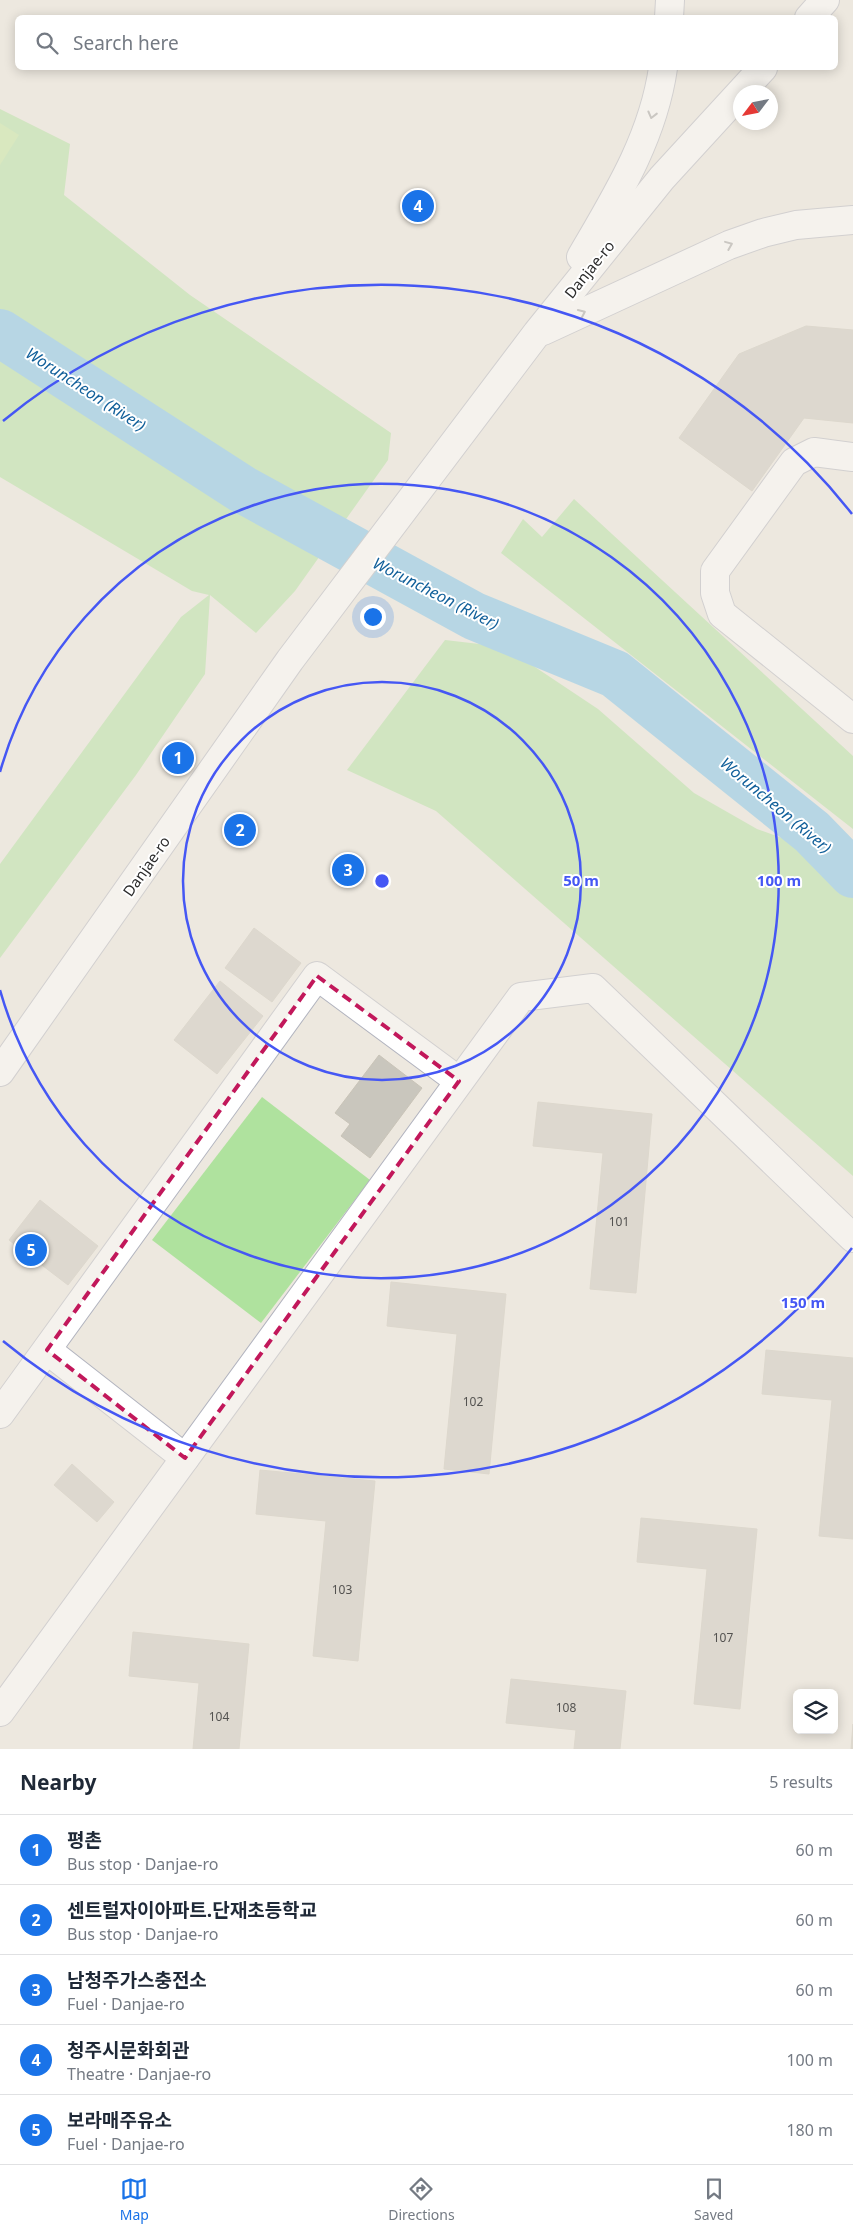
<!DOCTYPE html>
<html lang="en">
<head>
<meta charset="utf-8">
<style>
  :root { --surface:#fff; --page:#f6f6f7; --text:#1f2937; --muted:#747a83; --line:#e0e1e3; --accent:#1a73e8 }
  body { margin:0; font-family:"Noto Sans","Noto Sans KR",sans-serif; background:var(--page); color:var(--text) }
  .controls { position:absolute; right:15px; bottom:15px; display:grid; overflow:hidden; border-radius:8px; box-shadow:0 2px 12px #0003 }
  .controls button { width:45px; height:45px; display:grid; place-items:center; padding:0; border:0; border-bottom:1px solid var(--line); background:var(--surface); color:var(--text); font:25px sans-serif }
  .compass { position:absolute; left:733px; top:85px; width:45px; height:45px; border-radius:50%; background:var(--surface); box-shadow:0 2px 12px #0003; rotate:238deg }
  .you { position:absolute; left:372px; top:616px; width:18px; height:18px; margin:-12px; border:4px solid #fff; border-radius:50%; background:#1a73e8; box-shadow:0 0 0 8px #1a73e833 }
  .badge { display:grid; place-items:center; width:32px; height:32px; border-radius:50%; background:var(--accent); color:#fff; font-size:16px; font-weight:700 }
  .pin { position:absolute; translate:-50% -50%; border:2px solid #fff; box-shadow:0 1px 5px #0006 }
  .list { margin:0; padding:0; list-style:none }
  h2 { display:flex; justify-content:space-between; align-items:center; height:65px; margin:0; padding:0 20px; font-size:21px }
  h2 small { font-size:16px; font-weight:400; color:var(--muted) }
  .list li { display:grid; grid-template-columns:32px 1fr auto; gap:15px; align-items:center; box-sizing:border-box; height:70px; padding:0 20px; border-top:1px solid var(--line) }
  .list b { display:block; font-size:19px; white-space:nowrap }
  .list p { margin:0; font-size:16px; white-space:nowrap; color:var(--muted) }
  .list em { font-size:16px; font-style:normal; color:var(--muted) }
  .icon { flex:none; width:28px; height:28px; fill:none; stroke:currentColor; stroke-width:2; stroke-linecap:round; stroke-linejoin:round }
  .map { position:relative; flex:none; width:853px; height:1749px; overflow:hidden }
  .search { position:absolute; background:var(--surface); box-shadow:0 2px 12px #0003; left:15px; right:15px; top:15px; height:55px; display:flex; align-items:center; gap:12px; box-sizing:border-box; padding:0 18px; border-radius:8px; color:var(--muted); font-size:19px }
  .sheet { height:415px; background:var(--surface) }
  nav { display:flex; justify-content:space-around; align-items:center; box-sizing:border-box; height:70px; border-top:1px solid var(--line); background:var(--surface); font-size:14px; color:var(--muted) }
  nav a { display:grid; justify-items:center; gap:2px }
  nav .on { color:var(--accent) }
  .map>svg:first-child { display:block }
  .green { fill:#afe29e }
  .pitch { fill:#c1e89a }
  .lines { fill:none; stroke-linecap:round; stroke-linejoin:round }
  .river { stroke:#76c2eb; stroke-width:48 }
  .building { fill:#c9c6bd; stroke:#c9c4b8 }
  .minor-casing { stroke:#b2b4bf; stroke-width:30 }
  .tertiary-casing { stroke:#b2b4bf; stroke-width:30 }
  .minor { stroke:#fff; stroke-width:28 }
  .tertiary { stroke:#fff; stroke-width:28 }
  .oneway { stroke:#a0a0a0 }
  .marked { fill:none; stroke:#c2185b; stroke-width:4; stroke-dasharray:10 6; stroke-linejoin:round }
  .ring { fill:none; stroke:#4557f4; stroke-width:2.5 }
  .labels { text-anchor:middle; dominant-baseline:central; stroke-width:4; stroke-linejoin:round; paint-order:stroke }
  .number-label { font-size:12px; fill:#535250 }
  .street-label { font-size:15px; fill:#2c2c2c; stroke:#fff }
  .water-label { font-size:16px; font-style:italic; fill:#12609a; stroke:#fff }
  .centre { fill:#4557f4; stroke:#fff; stroke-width:2.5 }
  .ring-label { font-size:15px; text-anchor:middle; font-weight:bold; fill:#4557f4; stroke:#fff; stroke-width:4; stroke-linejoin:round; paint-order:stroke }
</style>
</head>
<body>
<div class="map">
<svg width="853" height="1749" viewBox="0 0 853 1749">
  <rect width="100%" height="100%" fill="#ede8df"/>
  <g class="green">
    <path d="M0 109 70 144 64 195 190 295 391 433 388 460 295 591 256 633 210 595 205 674 136 775 0 958V864L181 617 209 595 192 591 0 477Z"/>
    <path d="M574 499 853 756V829L501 553 523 519 542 537Z"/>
    <path d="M445 640 505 647 598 709 694 793 757 829 796 843 853 898V1176L436 811 347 770Z"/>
    <path d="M262 1097 370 1180 261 1323 152 1240Z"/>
  </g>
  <path class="pitch" d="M0 123 19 135 0 165Z"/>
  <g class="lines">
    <path class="river" d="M0 333 242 489 474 616 615 674 812 832 853 874"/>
  </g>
  <g class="building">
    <path d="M806 326 853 330V423L804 418 752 491 679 438 739 354Z"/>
    <path d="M254 928 301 963 272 1002 225 968Z"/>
    <path d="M220 981 263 1016 217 1074 174 1040Z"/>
    <path d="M379 1055 422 1088 370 1158 341 1136 350 1124 335 1113Z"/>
    <path d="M538 1102 652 1114 636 1293 590 1289 603 1153 533 1146Z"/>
    <path d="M40 1200 98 1246 68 1285 9 1240Z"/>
    <path d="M391 1282 506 1294 489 1474 444 1469 457 1334 387 1326Z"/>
    <path d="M766 1350 853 1358V1539L819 1536 832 1400 762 1394Z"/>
    <path d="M72 1464 114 1502 97 1522 54 1485Z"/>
    <path d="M260 1470 375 1481 358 1661 313 1656 326 1521 256 1514Z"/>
    <path d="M641 1518 757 1529 740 1709 694 1704 707 1569 637 1562Z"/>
    <path d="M133 1632 249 1644 239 1749H193L199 1683 129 1676Z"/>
    <path d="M511 1679 626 1691 620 1749H574L576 1730 506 1723Z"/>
    <path d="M853 1724V1749H851Z"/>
  </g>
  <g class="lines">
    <g class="minor-casing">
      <g id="minor">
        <path d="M853 457 814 452 794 462 715 571V593L722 614 853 719"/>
        <path d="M47 1350 185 1458"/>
        <path d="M0 1414 317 976 459 1081"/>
        <path d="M0 1712 521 997 593 988 853 1238"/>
      </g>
    </g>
    <g class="tertiary-casing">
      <g id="tertiary">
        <path d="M669 18 670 0"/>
        <path d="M809 18 825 0"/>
        <path d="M581 257C616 197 653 138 663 68"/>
        <path d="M543 331 729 245 763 233 796 225 853 220"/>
        <path d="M0 1072 290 660 426 480 537 333 662 178 763 68"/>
      </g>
    </g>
    <use href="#minor" class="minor"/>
    <use href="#tertiary" class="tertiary"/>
  </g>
  <defs><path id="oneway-chevron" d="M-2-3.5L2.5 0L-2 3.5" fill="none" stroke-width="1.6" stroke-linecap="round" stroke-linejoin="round" transform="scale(1.25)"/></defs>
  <g class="oneway">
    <use href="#oneway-chevron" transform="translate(652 115) rotate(104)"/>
    <use href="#oneway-chevron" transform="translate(729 245) rotate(-22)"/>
    <use href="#oneway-chevron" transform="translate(582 313) rotate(-25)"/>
  </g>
  <path d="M0 0H853V1749H0ZM317 976 459 1081 185 1458 47 1350Z" fill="#ede8df" fill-opacity=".55" fill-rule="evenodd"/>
  <path class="marked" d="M317 976 459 1081 185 1458 47 1350Z"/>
  <g class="ring">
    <circle cx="382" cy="881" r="199"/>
    <path d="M0 772A397 397 0 1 1 0 990"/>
    <path d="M852 1248A596 596 0 0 1 3 1341M3 421A596 596 0 0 1 852 514"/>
  </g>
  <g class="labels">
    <g class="number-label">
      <text x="619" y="1221">101</text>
      <text x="473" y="1401">102</text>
      <text x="342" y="1589">103</text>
      <text x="723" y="1637">107</text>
      <text x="566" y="1707">108</text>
      <text x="219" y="1716">104</text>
    </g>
    <g class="street-label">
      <text transform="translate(589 269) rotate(-51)">Danjae-ro</text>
      <text transform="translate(146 866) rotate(-55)">Danjae-ro</text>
    </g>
    <g class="water-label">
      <text transform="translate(86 389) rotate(33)">Woruncheon (River)</text>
      <text transform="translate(436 593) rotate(27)">Woruncheon (River)</text>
      <text transform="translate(776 805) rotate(40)">Woruncheon (River)</text>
    </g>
  </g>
  <circle cx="382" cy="881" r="8" class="centre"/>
  <g class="ring-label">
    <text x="581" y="886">50 m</text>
    <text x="779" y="886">100 m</text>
    <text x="803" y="1308">150 m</text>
  </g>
</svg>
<div class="controls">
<button><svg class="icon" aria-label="layers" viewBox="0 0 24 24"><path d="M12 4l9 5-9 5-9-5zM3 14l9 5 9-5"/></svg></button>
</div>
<svg class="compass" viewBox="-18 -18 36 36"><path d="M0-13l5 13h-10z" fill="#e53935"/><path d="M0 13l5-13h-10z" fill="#747a83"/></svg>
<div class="you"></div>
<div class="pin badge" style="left:178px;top:758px">1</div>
<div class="pin badge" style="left:240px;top:830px">2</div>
<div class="pin badge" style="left:348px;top:870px">3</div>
<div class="pin badge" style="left:418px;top:206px">4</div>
<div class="pin badge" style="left:31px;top:1250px">5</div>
<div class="search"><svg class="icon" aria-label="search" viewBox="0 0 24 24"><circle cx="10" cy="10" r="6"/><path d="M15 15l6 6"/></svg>Search here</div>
</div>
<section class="sheet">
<h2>Nearby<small>5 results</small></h2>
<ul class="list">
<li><span class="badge">1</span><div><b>평촌</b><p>Bus stop · Danjae-ro</p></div><em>60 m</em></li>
<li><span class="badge">2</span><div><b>센트럴자이아파트.단재초등학교</b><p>Bus stop · Danjae-ro</p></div><em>60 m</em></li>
<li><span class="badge">3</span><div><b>남청주가스충전소</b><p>Fuel · Danjae-ro</p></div><em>60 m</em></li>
<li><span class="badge">4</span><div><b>청주시문화회관</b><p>Theatre · Danjae-ro</p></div><em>100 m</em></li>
<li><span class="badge">5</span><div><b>보라매주유소</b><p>Fuel · Danjae-ro</p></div><em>180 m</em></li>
</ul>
</section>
<nav>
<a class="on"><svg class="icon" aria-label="map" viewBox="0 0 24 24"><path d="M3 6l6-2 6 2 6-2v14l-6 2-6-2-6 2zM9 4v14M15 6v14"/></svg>Map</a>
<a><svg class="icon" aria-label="directions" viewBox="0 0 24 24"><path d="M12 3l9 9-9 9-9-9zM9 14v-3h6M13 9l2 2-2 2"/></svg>Directions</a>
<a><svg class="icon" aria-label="saved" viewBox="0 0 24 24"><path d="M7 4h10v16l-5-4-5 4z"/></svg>Saved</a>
</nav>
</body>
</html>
